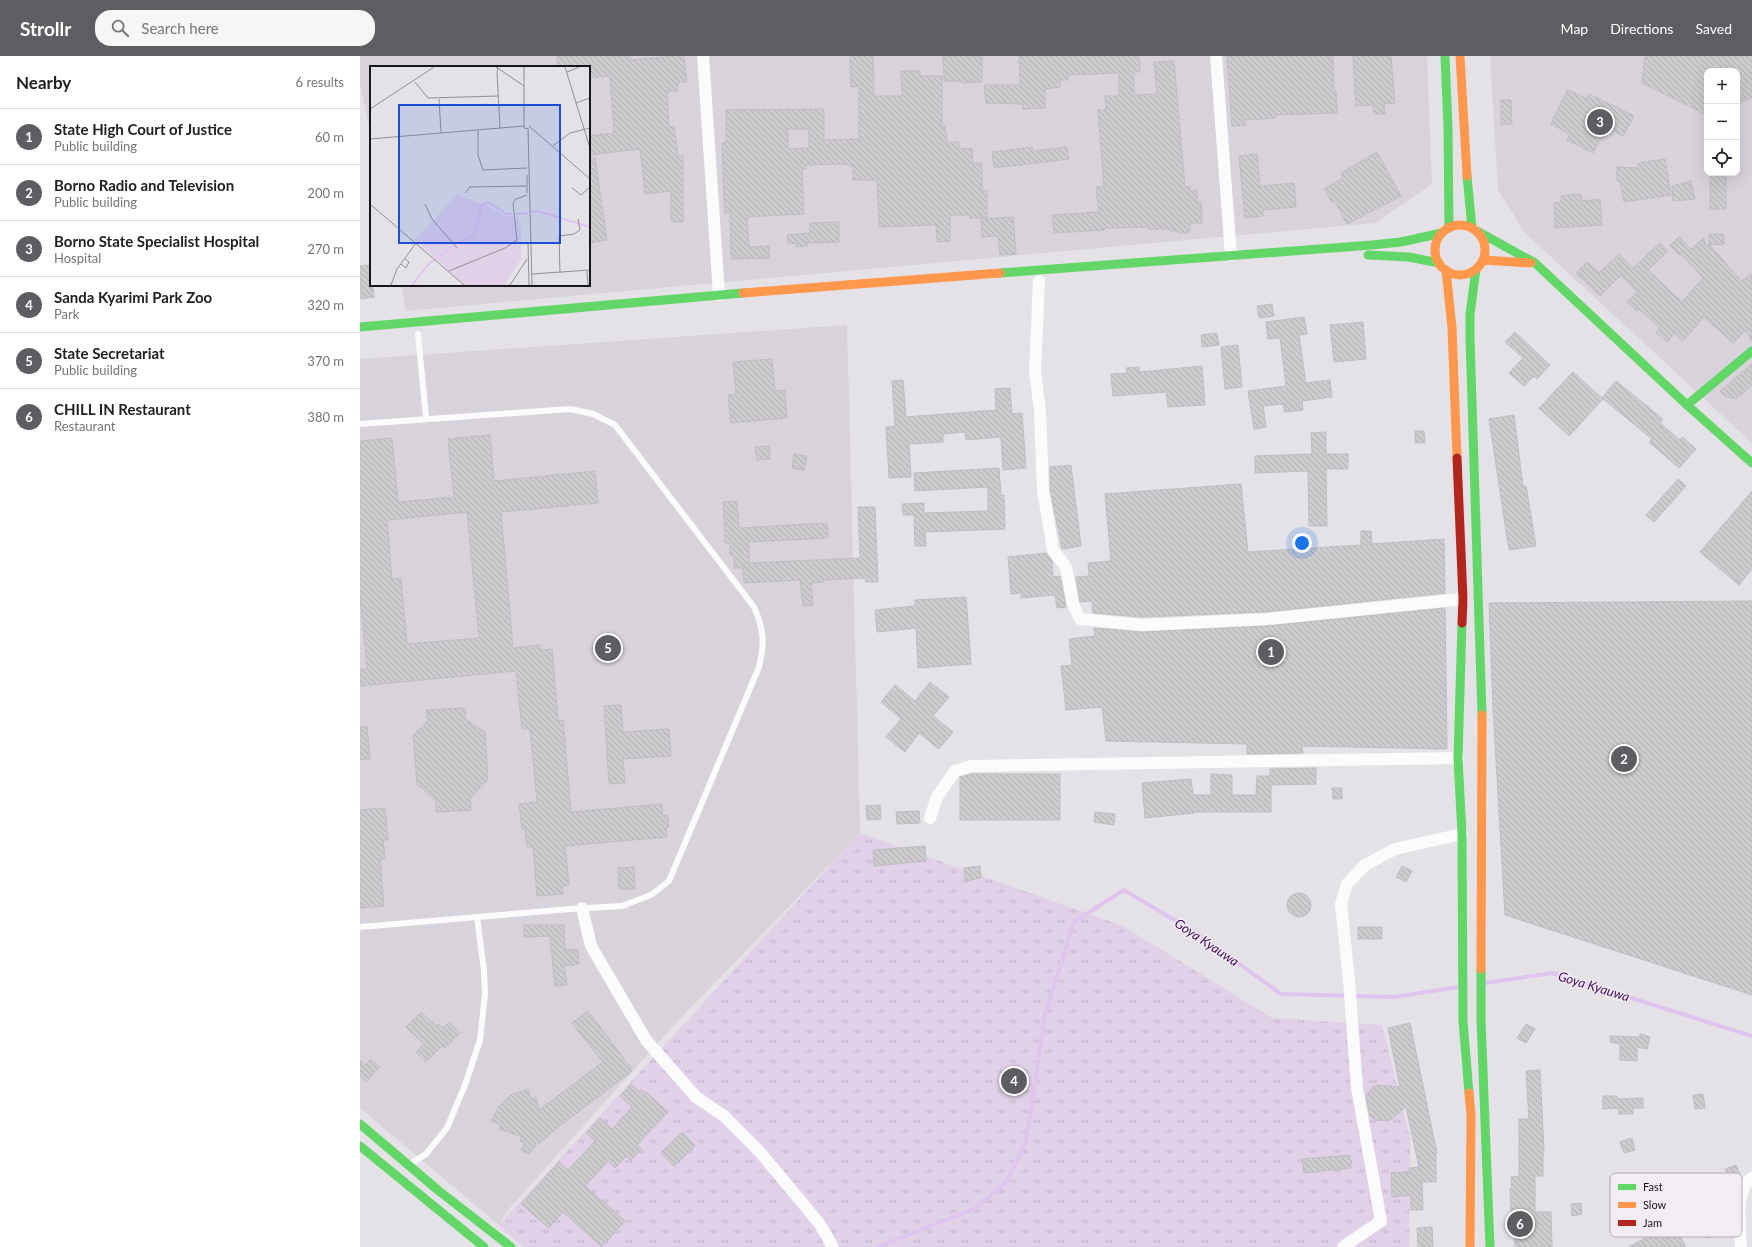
<!DOCTYPE html>
<html lang="en">
<head>
<meta charset="utf-8">
<style>
  :root { --surface:#fff; --page:#f6f6f6; --text:#202124; --muted:#757577; --line:#e0e0e0; --accent:#5f5d61 }
  body { margin:0; font-family:Lato,sans-serif; background:var(--page); color:var(--text) }
  .controls { position:absolute; right:12px; top:12px; display:grid; overflow:hidden; border-radius:8px; box-shadow:0 4px 16px #0002 }
  .controls button { width:36px; height:36px; display:grid; place-items:center; padding:0; border:0; border-bottom:1px solid var(--line); background:var(--surface); color:var(--text); font:20px sans-serif }
  .you { position:absolute; left:942px; top:487px; width:14px; height:14px; margin:-10px; border:3px solid #fff; border-radius:50%; background:#1a73e8; box-shadow:0 0 0 6px #1a73e833 }
  .badge { display:grid; place-items:center; width:26px; height:26px; border-radius:50%; background:var(--accent); color:#fff; font-size:13px; font-weight:700 }
  .pin { position:absolute; translate:-50% -50%; border:2px solid #fff; box-shadow:0 1px 4px #0006 }
  .list { margin:0; padding:0; list-style:none }
  h2 { display:flex; justify-content:space-between; align-items:center; height:52px; margin:0; padding:0 16px; font-size:17px }
  h2 small { font-size:13px; font-weight:400; color:var(--muted) }
  .list li { display:grid; grid-template-columns:26px 1fr auto; gap:12px; align-items:center; box-sizing:border-box; height:56px; padding:0 16px; border-top:1px solid var(--line) }
  .list b { display:block; font-size:15px; white-space:nowrap }
  .list p { margin:0; font-size:13px; white-space:nowrap; color:var(--muted) }
  .list em { font-size:13px; font-style:normal; color:var(--muted) }
  .icon { flex:none; width:22px; height:22px; fill:none; stroke:currentColor; stroke-width:2; stroke-linecap:round; stroke-linejoin:round }
  .map { position:relative; flex:none; width:1392px; height:1191px; overflow:hidden }
  header { display:flex; align-items:center; gap:24px; box-sizing:border-box; height:56px; padding:0 20px; background:var(--accent); color:#fff }
  header strong { font-size:19px }
  nav { display:flex; gap:22px; margin-inline-start:auto; font-size:14px }
  .search { width:280px; height:36px; background:var(--page); display:flex; align-items:center; gap:10px; box-sizing:border-box; padding:0 14px; border-radius:16px; color:var(--muted); font-size:15px }
  main { display:flex }
  aside { flex:1; background:var(--surface) }
  .map>svg:first-child { display:block }
  .built { fill:#d8d2db; fill-rule:evenodd }
  .park { fill:url(#park-tufts) }
  .lines { fill:none; stroke-linecap:round; stroke-linejoin:round }
  .stream { stroke:#e0c4f0; stroke-width:4 }
  .building { fill:url(#building-back-hatch); stroke:#bfbdc1; fill-rule:evenodd }
  .lane { stroke:#fbfbfb; stroke-width:6 }
  .street { stroke:#fbfbfb; stroke-width:12 }
  .fast { stroke:#63d668; stroke-width:9 }
  .slow { stroke:#ff974d; stroke-width:9 }
  .jam { stroke:#b3261e; stroke-width:9 }
  .labels { text-anchor:middle; dominant-baseline:central; stroke-width:3; stroke-linejoin:round; paint-order:stroke }
  .water-label { font-size:13px; font-style:italic; fill:#3f0a54; stroke:#f2edf5 }
  .inset-river { fill:none; stroke:#e0c4f0; stroke-width:2 }
  .inset-road { fill:none; stroke:#929094; stroke-width:1 }
  .view { fill:#1d4ed8; fill-opacity:0.15; stroke:#1d4ed8; stroke-width:2 }
  .inset-edge { fill:none; stroke:#181619; stroke-width:2 }
  .key { fill:#f2edf5; stroke:#b1acb3; stroke-width:1 }
  .key-label { font-size:11px; fill:#181619 }
</style>
</head>
<body>
<header>
<strong>Strollr</strong>
<div class="search"><svg class="icon" aria-label="search" viewBox="0 0 24 24"><circle cx="10" cy="10" r="6"/><path d="M15 15l6 6"/></svg>Search here</div>
<nav><a>Map</a><a>Directions</a><a>Saved</a></nav>
</header>
<main>
<aside>
<h2>Nearby<small>6 results</small></h2>
<ul class="list">
<li><span class="badge">1</span><div><b>State High Court of Justice</b><p>Public building</p></div><em>60 m</em></li>
<li><span class="badge">2</span><div><b>Borno Radio and Television</b><p>Public building</p></div><em>200 m</em></li>
<li><span class="badge">3</span><div><b>Borno State Specialist Hospital</b><p>Hospital</p></div><em>270 m</em></li>
<li><span class="badge">4</span><div><b>Sanda Kyarimi Park Zoo</b><p>Park</p></div><em>320 m</em></li>
<li><span class="badge">5</span><div><b>State Secretariat</b><p>Public building</p></div><em>370 m</em></li>
<li><span class="badge">6</span><div><b>CHILL IN Restaurant</b><p>Restaurant</p></div><em>380 m</em></li>
</ul>
</aside>
<div class="map">
<svg width="1392" height="1191" viewBox="0 0 1392 1191">
  <defs>
    <pattern id="park-tufts" width="24" height="20" patternUnits="userSpaceOnUse"><rect width="24" height="20" fill="#e0d1e9"/><path d="M3 7l-1-3M5 7V3M7 7l1-3M15 17l-1-3M17 17v-4M19 17l1-3" fill="none" stroke="#bfb3c7"/></pattern>
    <pattern id="building-back-hatch" width="6" height="6" patternUnits="userSpaceOnUse"><rect width="6" height="6" fill="#cdcbce"/><path d="M-1 5l2 2M0 0l6 6M5-1l2 2" fill="none" stroke="#afaeb0"/></pattern>
  </defs>
  <rect width="100%" height="100%" fill="#e4e2e6"/>
  <g class="built">
    <path d="M0 0H1067L1072 128 1015 167 46 255 41 229H229V11H11V81L0 27Z"/>
    <path d="M1130 0H1392V387L1165 177 1138 134ZM1347 15H1377V117H1347Z"/>
    <path d="M487 269 500 777 313 970 146 1156 139 1169 0 1052V303Z"/>
  </g>
  <path class="park" d="M500 777 763 870 912 962 1022 969 1050 1082 1049 1191H163L139 1169Z"/>
  <g class="lines">
    <g class="stream">
      <path d="M1126 927 1192 917 1392 980"/>
      <path d="M518 1191 616 1152 647 1125 666 1086 685 958 714 866 764 834 838 878 921 938 1034 941 1098 931"/>
    </g>
  </g>
  <g class="building">
    <path d="M197 0H270V4L307 1 306 0H324L327 26H318V35H307L309 71 314 70 318 100H323V166H311V135L285 138 280 93 229 99V80L254 77 250 20 229 22V11H198Z"/>
    <path d="M490 0H513L514 40H542L541 15H560V20H582V70H585L587 86H599V93L612 92 613 107H622V134H627V162H610V159H590V185L577 186 576 169 519 171 517 124H493V110H488V108L446 109V113H442L444 158 387 161 389 191 409 190 410 202 371 203 370 156 365 157 364 145 362 87H366V54L464 53V84L499 83V30L491 31ZM428 73H449V92L428 93Z"/>
    <path d="M583 0H622V26L602 27V25H584Z"/>
    <path d="M659 0H779L780 16H774V39L797 38 794 6 814 5 825 131H830V135L837 134V146H841L842 167H830V175H828V177H818V175H810V173H788V171L745 172V174L694 177 692 159 739 156 736 131H744L738 54H746L745 40H759V17L708 19V24H700V31L685 33V52L663 53V48L626 47 624 29H660Z"/>
    <path d="M867 0H973V15L974 35H976L977 57 916 59V62L885 64V70H872Z"/>
    <path d="M993 0H1031L1035 47 1024 48 1025 58H1014L1013 49 996 50Z"/>
    <path d="M1285 0H1392V42L1377 48V15H1347V59L1282 27Z"/>
    <path d="M1208 34 1227 43 1229 38 1274 60 1263 80 1246 71 1233 97 1207 84 1210 78 1191 68Z"/>
    <path d="M1141 44H1151L1152 68H1141Z"/>
    <path d="M672 91 673 95 707 91 709 103 634 112 632 96Z"/>
    <path d="M1017 96 1041 140 987 168 975 145 972 146 964 133 983 122 981 117Z"/>
    <path d="M897 98 900 130 934 127 936 151 903 154V160L885 162 879 100Z"/>
    <path d="M229 102H235L247 184 229 187Z"/>
    <path d="M1305 103 1311 139 1264 146 1260 125H1257V111L1278 112V107Z"/>
    <path d="M1366 117V153H1350V120Z"/>
    <path d="M1331 125 1335 143 1313 145 1312 130Z"/>
    <path d="M1221 138 1222 145 1240 143 1242 169 1195 172 1194 147 1201 146V140Z"/>
    <path d="M653 161 656 198 640 199 638 180 622 181 621 163Z"/>
    <path d="M479 166V186L447 187V190L436 191V187L428 188 427 179 450 177V167Z"/>
    <path d="M1349 178H1364V188L1349 189Z"/>
    <path d="M1319 181 1331 193 1344 182 1346 190 1350 189 1381 225 1392 218V285L1386 274 1373 287 1344 261 1323 285 1315 277 1307 286 1296 276 1300 272 1279 253 1277 255 1267 246 1277 236 1261 219 1240 240 1216 217 1227 206 1239 217 1259 198 1273 212 1300 187 1308 195 1288 214 1322 246 1343 222 1321 198 1319 199 1310 189Z"/>
    <path d="M11 209V232L13 231 14 241 1 243 0 210Z"/>
    <path d="M912 248 914 260 899 262 897 250Z"/>
    <path d="M944 261 947 278 939 279 946 327 970 324 972 341 942 345 943 354 925 356 923 348 903 350 906 371 894 373 888 335 926 330 920 282 908 283 906 266Z"/>
    <path d="M1003 266 1006 303 974 306 970 269Z"/>
    <path d="M1155 276 1190 309 1177 323 1174 320 1164 330 1149 317 1163 302 1145 286Z"/>
    <path d="M857 277 859 289 842 291 841 279Z"/>
    <path d="M878 289 882 331 865 333 861 291Z"/>
    <path d="M412 303 415 335 425 334 427 362 371 367 368 339 376 338 373 306Z"/>
    <path d="M1392 308V329L1376 343 1365 340 1360 335Z"/>
    <path d="M842 310 845 349 808 351 806 336 753 340 751 318 767 317 766 312 779 311 780 316Z"/>
    <path d="M1213 316 1243 343 1209 380 1179 352Z"/>
    <path d="M543 324 546 361 636 354 635 333 650 332 652 358 662 357 666 412 643 414 641 381 606 384 605 376 583 378V386L549 388 551 421 529 422 526 371 535 370 532 325Z"/>
    <path d="M1256 325 1303 363 1300 367 1320 384 1322 381 1336 393 1319 412 1289 386 1292 383 1242 342Z"/>
    <path d="M1154 359 1163 430H1166L1176 490 1149 494 1129 363Z"/>
    <path d="M1055 375H1064L1065 387H1055Z"/>
    <path d="M966 376V398H988V413H966L967 470H949L948 415 895 417V400L952 398 951 377Z"/>
    <path d="M130 379 134 425 235 415 238 447 141 456 153 592 180 589V594L192 593 198 665 203 664 211 756 302 748 303 760 308 759 309 771H306L307 781 205 790 209 829 202 830 203 838 177 840 173 791H167L165 773H162L159 748 177 746 170 673H162L156 615 0 630V613H7L0 540V385L32 382 38 446 94 441 88 383ZM107 456 119 582 47 588 41 522 32 523 27 464Z"/>
    <path d="M409 390 410 403 397 404 395 391Z"/>
    <path d="M434 398 447 400 444 414 432 412Z"/>
    <path d="M711 409 721 490 702 493 690 433V411Z"/>
    <path d="M639 412 641 440 644 439 645 473 565 476 566 490H555L554 459H543L542 448 564 447V457L628 455V431L555 435 554 417Z"/>
    <path d="M1318 423 1326 430 1294 466 1286 459Z"/>
    <path d="M881 428 888 496 1001 489V475H1011L1012 488 1084 483 1085 537 906 556 782 561 733 557 732 545 720 546 716 521 729 520 728 507 751 505 745 438Z"/>
    <path d="M1392 435V513L1379 529 1340 496Z"/>
    <path d="M377 445 379 472 467 467 468 482 389 486V507L500 502 498 451H515L518 526H506L505 522 463 524V526L451 527 453 549 443 550 440 524 384 527 383 512H374V499H370V487H365V480L363 446Z"/>
    <path d="M686 497 692 505 693 521 700 520 706 551 697 552 695 539 661 542V537L651 538 648 501Z"/>
    <path d="M606 541 611 608 558 612 556 572 517 576 515 554 555 550V544Z"/>
    <path d="M1392 545V939L1145 859 1133 652 1129 547Z"/>
    <path d="M1085 552 1087 693 942 690 943 697 887 698V688L746 685 742 651 706 654 701 610 712 609 709 583 735 580 734 572 782 576 907 570Z"/>
    <path d="M570 626 589 641 573 660 593 676 579 693 559 677 545 696 526 681 541 663 521 646 535 629 555 645Z"/>
    <path d="M261 649 263 676 309 673 311 700 263 703 265 727 249 728 244 650Z"/>
    <path d="M105 652 106 664 125 676 128 723 110 743 111 754 76 756V745L57 728 53 679 68 665 66 654Z"/>
    <path d="M0 671H7L10 703 0 704Z"/>
    <path d="M956 712V728L911 729V756H834V757L785 762 782 727 831 723 833 739H851V718L872 719V739H896L897 720H910V713Z"/>
    <path d="M611 718H700V764H600V721Z"/>
    <path d="M972 732H982V743H973Z"/>
    <path d="M520 749 521 763 507 764 506 750Z"/>
    <path d="M25 752 28 784H23L25 803H20L24 850 0 852V754Z"/>
    <path d="M559 755 560 767 537 768 536 756Z"/>
    <path d="M735 756 755 758 754 769 734 766Z"/>
    <path d="M565 790 566 805 514 810 513 794Z"/>
    <path d="M620 810 621 822 605 825 604 812Z"/>
    <path d="M1042 810 1052 815 1046 826 1036 821Z"/>
    <path d="M274 811 275 833H259L258 812Z"/>
    <circle cx="939" cy="849" r="12"/>
    <path d="M164 869H204L205 894 218 893 219 908 204 910 207 929 195 930 190 880 164 881Z"/>
    <rect x="998" y="871" width="24" height="12"/>
    <path d="M228 955 271 1012V1016L197 1072 179 1088H176L169 1098 161 1094 165 1087 160 1085 162 1081 139 1073 141 1069 131 1065 138 1053 137 1052 153 1037 154 1038 168 1033 171 1043 176 1041 179 1054 243 1006 212 967Z"/>
    <path d="M61 956 76 970 78 968 83 972 89 966 100 977 85 992 82 990 66 1006 56 996 64 988 46 971Z"/>
    <path d="M1050 967 1077 1097 1076 1098V1126H1062L1063 1154H1051L1050 1139 1032 1141 1031 1117 1050 1116V1112L1059 1111 1046 1051 1033 1062 1028 1065 1016 1064 1010 1060 1006 1040 1012 1032 1017 1029 1040 1031 1028 972Z"/>
    <path d="M1166 968 1175 973 1166 987 1157 982Z"/>
    <path d="M1280 978 1290 981 1287 993 1277 991V1005L1260 1004V988L1250 986V980L1280 981Z"/>
    <path d="M11 1003 20 1011 6 1026 0 1020V1004L5 1009Z"/>
    <path d="M1180 1014 1184 1094H1183V1120H1175V1156H1191L1192 1191H1155V1157L1151 1158 1150 1133H1152L1151 1121 1159 1120V1063H1169L1166 1015Z"/>
    <path d="M271 1028 283 1039 286 1036 308 1056 277 1089 282 1093 271 1104 266 1100 255 1112 248 1105 225 1130 265 1165 242 1191 203 1156 189 1172 161 1148 199 1106 208 1114 235 1085 226 1077 240 1062 252 1073 272 1051 260 1040Z"/>
    <path d="M1343 1038 1345 1052 1335 1053 1333 1039Z"/>
    <path d="M1243 1040H1257V1043L1283 1042V1052H1273V1058H1259V1052L1243 1053Z"/>
    <path d="M322 1076 335 1090 314 1110 301 1097Z"/>
    <path d="M1272 1082 1275 1094 1264 1097 1260 1086Z"/>
    <path d="M990 1099 991 1112 944 1117 942 1103Z"/>
    <path d="M1376 1109 1381 1122 1373 1129 1365 1113Z"/>
    <path d="M1221 1147 1222 1158 1212 1160 1211 1148Z"/>
    <path d="M1360 1161 1365 1177 1346 1182 1341 1166Z"/>
    <path d="M1313 1167 1326 1191H1269Z"/>
    <path d="M1072 1171 1073 1191H1058L1057 1172Z"/>
  </g>
  <g class="lines">
    <g class="lane">
      <path d="M58 278 66 362"/>
      <path d="M0 368 210 353 233 358 255 369 394 551C404 574 405 586 399 611L309 825 291 839 262 850 210 853 0 871"/>
      <path d="M50 1108 66 1098 87 1072 105 1029 120 984 125 938 124 915 117 861"/>
    </g>
    <g class="street">
      <path d="M343 0 359 239"/>
      <path d="M856 0 871 199"/>
      <path d="M679 225 675 315 680 355 683 434 693 494 706 511 713 548 720 563 782 569 907 563 1103 543"/>
      <path d="M570 762 577 741 595 715 611 710 1098 702"/>
      <path d="M222 852 231 890 286 984 336 1041 364 1060 400 1096 459 1167 473 1191"/>
      <path d="M983 1191 1021 1165 997 1032 989 924 981 848 987 828 1005 809 1035 793 1102 778"/>
      <path d="M1381 1191C1380 1171 1374 1134 1392 1122"/>
    </g>
    <g class="fast">
      <path d="M1085 0 1088 72 1089 172"/>
      <path d="M1107 120 1112 172"/>
      <path d="M1117 175 1175 207 1327 349 1392 407"/>
      <path d="M1008 199 1049 201 1079 207"/>
      <path d="M1116 213 1110 258V283L1122 659"/>
      <path d="M640 217 1012 189 1041 186 1082 177"/>
      <path d="M0 271 383 237"/>
      <path d="M1327 349 1392 295"/>
      <path d="M1102 567 1098 702 1102 778 1103 965 1109 1037"/>
      <path d="M1121 913V965L1130 1191"/>
      <path d="M0 1068 79 1135 151 1191"/>
      <path d="M0 1090 124 1191"/>
    </g>
    <g class="slow">
      <path d="M1100 0 1107 120"/>
      <circle cx="1100" cy="194" r="25"/>
      <path d="M1123 204 1171 207"/>
      <path d="M1086 214 1092 272 1097 402"/>
      <path d="M383 237 640 217"/>
      <path d="M1121 913 1122 659"/>
      <path d="M1109 1037 1111 1059 1110 1191"/>
    </g>
    <path class="jam" d="M1097 402 1103 543 1102 567"/>
  </g>
  <g class="labels">
    <g class="water-label">
      <text transform="translate(847 886) rotate(34)">Goya Kyauwa</text>
      <text transform="translate(1234 930) rotate(17)">Goya Kyauwa</text>
    </g>
  </g>
  <g transform="translate(10 10)">
    <rect width="220" height="220" fill="#e4e2e6"/>
    <path d="M87 129 118 140 135 150 148 151 151 164V193L134 219H95L45 174Z" fill="#e0d1e9"/>
    <path class="inset-river" d="M161 146 167 145 220 161M146 148 158 147M86 178 104 169 112 139 118 136 136 148H142M42 219 58 199 83 180"/>
    <path class="inset-road" d="M126 1 154 20M128 1 127 7 130 62M154 1V62L159 63M195 1 220 82M197 6 209 1M45 16 58 32 128 30M69 33 71 67M206 37 220 32M0 43 64 1M159 60 220 113M158 64 162 219M108 65V89L113 104 157 102M0 73 154 60M183 80 200 67 220 62M202 122 211 129 220 121M95 127 100 121 156 120M157 127V109M0 138 94 219M55 138 62 153 87 182M158 177 159 219M31 198 36 202 39 196 35 193M79 205 135 182 147 174 143 137 146 133 157 129M217 205 218 219M190 207 189 170 204 168 210 164 208 153M162 208 220 204M21 219 27 203 46 177M140 219 157 193"/>
    <path class="view" d="M29 39H190V177H29Z"/>
    <rect width="220" height="220" class="inset-edge"/>
  </g>
  <rect x="1250" y="1117" width="132" height="64" rx="6" class="key"/>
  <rect x="1258" y="1128" width="18" height="6" fill="#63d668"/>
  <rect x="1258" y="1146" width="18" height="6" fill="#ff974d"/>
  <rect x="1258" y="1164" width="18" height="6" fill="#b3261e"/>
  <g class="key-label">
    <text x="1283" y="1135">Fast</text>
    <text x="1283" y="1153">Slow</text>
    <text x="1283" y="1171">Jam</text>
  </g>
</svg>
<div class="controls">
<button>+</button>
<button>−</button>
<button><svg class="icon" aria-label="locate" viewBox="0 0 24 24"><circle cx="12" cy="12" r="6"/><path d="M12 2v4M12 18v4M2 12h4M18 12h4"/></svg></button>
</div>
<div class="you"></div>
<div class="pin badge" style="left:911px;top:596px">1</div>
<div class="pin badge" style="left:1264px;top:703px">2</div>
<div class="pin badge" style="left:1240px;top:66px">3</div>
<div class="pin badge" style="left:654px;top:1025px">4</div>
<div class="pin badge" style="left:248px;top:592px">5</div>
<div class="pin badge" style="left:1160px;top:1168px">6</div>
</div>
</main>
</body>
</html>
